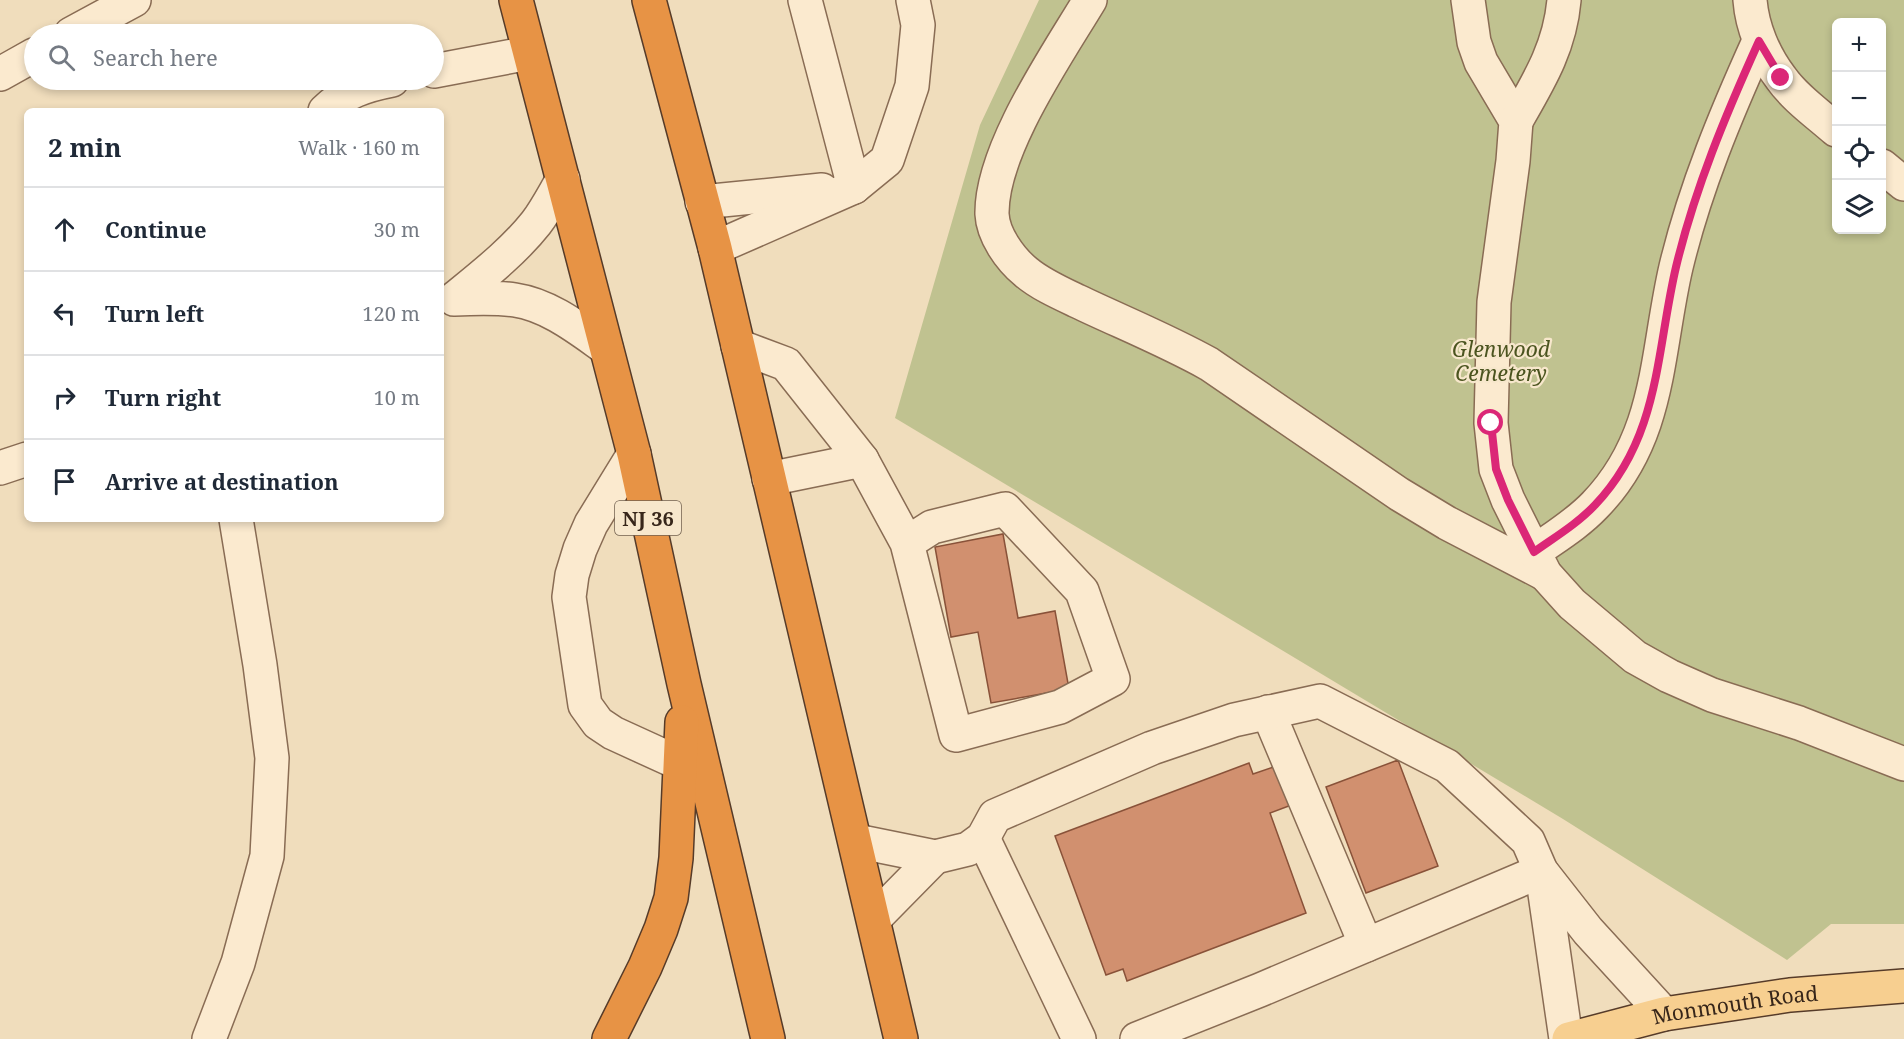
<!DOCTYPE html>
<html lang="en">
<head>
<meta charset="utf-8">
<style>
  :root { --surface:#fff; --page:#f6f6f7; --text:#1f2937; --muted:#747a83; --line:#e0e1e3 }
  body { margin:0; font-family:"Noto Serif",serif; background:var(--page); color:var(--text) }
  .controls { position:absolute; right:18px; top:18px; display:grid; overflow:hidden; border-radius:9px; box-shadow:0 3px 9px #0003 }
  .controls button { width:54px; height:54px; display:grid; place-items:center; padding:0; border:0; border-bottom:2px solid var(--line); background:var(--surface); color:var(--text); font:30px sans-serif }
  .stop { position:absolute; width:18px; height:18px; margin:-14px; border:4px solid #db2777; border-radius:50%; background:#fff }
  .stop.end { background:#db2777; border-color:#fff; box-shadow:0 2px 6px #0008 }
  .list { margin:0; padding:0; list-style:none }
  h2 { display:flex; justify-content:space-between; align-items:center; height:78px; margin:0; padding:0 24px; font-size:26px }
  h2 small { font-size:20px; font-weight:400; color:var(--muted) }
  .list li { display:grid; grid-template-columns:39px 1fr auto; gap:18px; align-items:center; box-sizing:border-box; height:84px; padding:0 24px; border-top:2px solid var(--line) }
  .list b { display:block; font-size:22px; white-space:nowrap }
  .list em { font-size:20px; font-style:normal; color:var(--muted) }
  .icon { flex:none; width:33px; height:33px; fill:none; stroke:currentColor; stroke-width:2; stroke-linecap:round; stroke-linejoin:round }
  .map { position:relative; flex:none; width:1904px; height:1039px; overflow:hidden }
  .search { position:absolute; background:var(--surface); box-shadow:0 3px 9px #0003; left:24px; top:24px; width:420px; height:66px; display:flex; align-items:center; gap:15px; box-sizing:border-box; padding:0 21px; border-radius:33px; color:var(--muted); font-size:22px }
  .panel { position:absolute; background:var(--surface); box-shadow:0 3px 9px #0003; left:24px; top:108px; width:420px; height:414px; border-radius:9px }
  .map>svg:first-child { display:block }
  .cemetery { fill:#c0c290; fill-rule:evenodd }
  .building { fill:#d1906f; stroke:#895239; stroke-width:1.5 }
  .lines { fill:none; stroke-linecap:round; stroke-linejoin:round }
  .minor-casing { stroke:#896c54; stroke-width:36 }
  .major-casing { stroke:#563b29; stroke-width:36 }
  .highway-casing { stroke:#563b29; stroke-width:36 }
  .minor { stroke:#fbeacf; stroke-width:33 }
  .major { stroke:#f7cf90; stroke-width:33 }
  .highway { stroke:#e79345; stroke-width:33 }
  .route { stroke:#db2777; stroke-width:8 }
  .labels { text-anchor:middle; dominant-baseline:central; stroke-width:4.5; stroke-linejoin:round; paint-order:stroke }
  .shield { fill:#f7e7cc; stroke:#71604f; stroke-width:1.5 }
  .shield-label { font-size:20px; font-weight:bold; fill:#37261a }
  .park-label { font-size:21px; font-style:italic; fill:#4b541f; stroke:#f7e7cc }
  .street-label { font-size:21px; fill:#37261a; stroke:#f7e7cc }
</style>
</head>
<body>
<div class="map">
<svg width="1904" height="1039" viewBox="0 0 1904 1039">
  <rect width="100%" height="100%" fill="#f0ddbc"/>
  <path class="cemetery" d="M1039 0H1904V924H1831L1787 960 1563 819 895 418 980 125ZM1836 22H1882V230H1836Z"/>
  <g class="building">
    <path d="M1003 534 1018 618 1055 611 1069 689 991 703 978 632 951 637 935 547Z"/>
    <path d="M1398 760 1438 866 1366 893 1326 787Z"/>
    <path d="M1249 763 1253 774 1279 765 1294 804 1270 813 1306 913 1127 981 1123 969 1106 975 1055 836Z"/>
  </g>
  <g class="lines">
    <g class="minor-casing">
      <g id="minor">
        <path d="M805 0 854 187"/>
        <path d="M1090 0C1057 55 991 150 992 214 993 235 1010 259 1026 272 1040 284 1060 293 1077 301 1121 322 1166 340 1209 364L1399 494 1447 523 1545 574"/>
        <path d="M1468 0 1474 42 1481 62 1516 121 1513 161 1494 302 1491 423 1496 469 1508 500 1545 574 1572 604 1635 657 1669 676 1712 695 1799 723 1904 764"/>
        <path d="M1750 0C1752 27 1764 56 1781 78 1795 98 1818 114 1836 130"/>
        <path d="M71 34 134 0"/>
        <path d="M434 71 529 53"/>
        <path d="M0 74 34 55"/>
        <path d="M325 111C344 92 366 85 392 80"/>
        <path d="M1516 121C1539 81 1560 47 1564 0"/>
        <path d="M1882 166 1904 184"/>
        <path d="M563 179C554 194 546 210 536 223 513 252 482 276 454 299 474 298 495 297 515 300 549 305 579 329 606 348"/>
        <path d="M702 202 822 190"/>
        <path d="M715 248 854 187 887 160 912 86 918 25 913 0"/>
        <path d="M738 346 786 364 862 460 907 543 956 735 1060 707 1113 679 1082 591 1005 509 932 527 907 543"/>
        <path d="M634 454 591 524 580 549 572 575 569 597 585 705 598 723 613 733 705 775"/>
        <path d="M0 468 27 459"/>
        <path d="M769 479 862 460"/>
        <path d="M1534 552C1555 537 1577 524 1595 505 1661 437 1656 353 1676 267 1695 188 1726 114 1759 41"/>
        <path d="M1268 712 1366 945"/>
        <path d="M983 838 1079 1039"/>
        <path d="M856 841 935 857 968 849 983 838 995 816 1152 748 1234 720 1320 701 1447 766 1528 841 1541 871 1588 931 1664 1014"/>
        <path d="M1542 873 1566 1039"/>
        <path d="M874 919 935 857"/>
        <path d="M209 1039 238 963 267 856 272 758 260 665 236 519"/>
        <path d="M1137 1039 1260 990 1541 871"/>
      </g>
    </g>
    <g class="major-casing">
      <g id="major">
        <path id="s1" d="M1569 1039 1664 1014 1790 995 1904 986"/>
      </g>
    </g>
    <g class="highway-casing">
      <g id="highway">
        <path d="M516 0 634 454 684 684 768 1039"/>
        <path d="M649 0 715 248 901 1039"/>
        <path d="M609 1039 645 967 661 929 671 898 676 858 682 722"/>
      </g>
    </g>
    <use href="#minor" class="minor"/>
    <use href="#major" class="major"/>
    <use href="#highway" class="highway"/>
  </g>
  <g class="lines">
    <path class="route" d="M1491 423 1496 469 1508 500 1534 552C1555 537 1577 524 1595 505 1660 437 1656 352 1676 267 1695 188 1726 114 1759 41L1781 78"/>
  </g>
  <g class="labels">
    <rect class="shield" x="615" y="501" width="66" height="34" rx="4.5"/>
    <g class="shield-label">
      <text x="648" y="518">NJ 36</text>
    </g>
    <g class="park-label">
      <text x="1501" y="349">Glenwood<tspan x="1501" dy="24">Cemetery</tspan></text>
    </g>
    <g class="street-label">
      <text stroke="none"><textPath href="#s1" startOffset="170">Monmouth Road</textPath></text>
    </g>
  </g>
</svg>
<div class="controls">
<button>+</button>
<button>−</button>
<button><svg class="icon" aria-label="locate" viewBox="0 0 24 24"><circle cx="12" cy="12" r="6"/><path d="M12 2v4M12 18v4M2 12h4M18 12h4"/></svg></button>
<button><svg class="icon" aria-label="layers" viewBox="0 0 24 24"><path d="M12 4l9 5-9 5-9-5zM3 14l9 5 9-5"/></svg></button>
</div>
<div class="stop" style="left:1491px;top:423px"></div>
<div class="stop end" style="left:1781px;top:78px"></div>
<div class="search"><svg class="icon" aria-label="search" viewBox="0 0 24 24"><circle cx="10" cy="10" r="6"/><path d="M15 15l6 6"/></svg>Search here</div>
<section class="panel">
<h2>2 min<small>Walk · 160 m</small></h2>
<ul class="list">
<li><svg class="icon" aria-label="ahead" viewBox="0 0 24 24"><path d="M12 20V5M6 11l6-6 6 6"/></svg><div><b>Continue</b></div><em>30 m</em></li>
<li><svg class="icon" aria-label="left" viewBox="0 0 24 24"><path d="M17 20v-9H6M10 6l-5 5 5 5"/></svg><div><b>Turn left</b></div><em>120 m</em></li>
<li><svg class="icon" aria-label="right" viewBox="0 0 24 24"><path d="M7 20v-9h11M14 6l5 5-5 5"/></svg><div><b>Turn right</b></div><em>10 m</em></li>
<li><svg class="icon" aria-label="arrive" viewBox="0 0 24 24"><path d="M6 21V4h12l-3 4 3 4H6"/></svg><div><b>Arrive at destination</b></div></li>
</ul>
</section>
</div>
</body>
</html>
